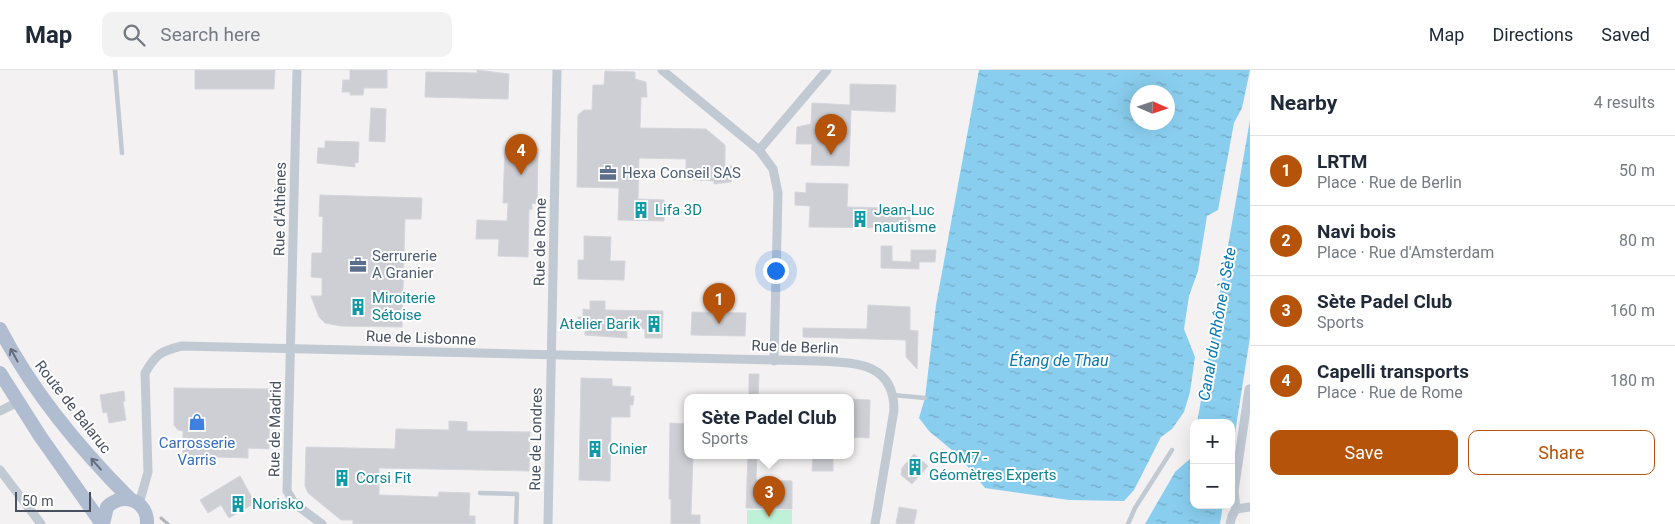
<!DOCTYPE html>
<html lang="en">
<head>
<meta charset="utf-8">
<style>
  :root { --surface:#fff; --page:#f2f2f3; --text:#1f2937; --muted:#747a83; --line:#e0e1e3; --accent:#b45309 }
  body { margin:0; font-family:Roboto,sans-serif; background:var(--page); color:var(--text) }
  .controls { position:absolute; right:15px; bottom:15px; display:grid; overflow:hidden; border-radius:10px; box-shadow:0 5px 20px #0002 }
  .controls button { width:45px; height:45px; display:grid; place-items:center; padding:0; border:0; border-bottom:1px solid var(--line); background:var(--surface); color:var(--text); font:25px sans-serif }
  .compass { position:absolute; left:1130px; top:15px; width:45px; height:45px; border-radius:50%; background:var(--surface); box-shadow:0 5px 20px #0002; rotate:93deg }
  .scale { position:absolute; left:15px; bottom:12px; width:76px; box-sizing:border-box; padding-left:5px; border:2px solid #48515f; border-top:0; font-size:14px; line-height:18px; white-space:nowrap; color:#48515f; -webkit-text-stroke:4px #fff; paint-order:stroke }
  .you { position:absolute; left:775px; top:200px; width:18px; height:18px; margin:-12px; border:4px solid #fff; border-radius:50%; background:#1a73e8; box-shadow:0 0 0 8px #1a73e833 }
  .badge { display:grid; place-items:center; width:32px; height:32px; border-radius:50%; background:var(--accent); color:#fff; font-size:16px; font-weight:700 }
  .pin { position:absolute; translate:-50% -41px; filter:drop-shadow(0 1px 2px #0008) }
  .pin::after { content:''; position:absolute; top:26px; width:18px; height:15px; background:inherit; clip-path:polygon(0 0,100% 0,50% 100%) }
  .popup { position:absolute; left:684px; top:324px; width:170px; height:65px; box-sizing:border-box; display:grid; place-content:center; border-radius:10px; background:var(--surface); filter:drop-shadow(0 1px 4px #0005); font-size:16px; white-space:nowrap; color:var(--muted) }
  .popup b { font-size:19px; color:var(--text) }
  .popup::after { content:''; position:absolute; left:50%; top:100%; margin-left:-10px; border:10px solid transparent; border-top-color:var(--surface) }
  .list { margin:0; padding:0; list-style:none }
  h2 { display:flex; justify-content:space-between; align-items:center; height:65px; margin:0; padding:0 20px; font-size:21px }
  h2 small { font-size:16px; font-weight:400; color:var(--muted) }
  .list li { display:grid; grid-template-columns:32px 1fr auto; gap:15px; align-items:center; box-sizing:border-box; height:70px; padding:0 20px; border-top:1px solid var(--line) }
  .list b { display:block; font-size:19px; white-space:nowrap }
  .list p { margin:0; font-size:16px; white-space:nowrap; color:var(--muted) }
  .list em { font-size:16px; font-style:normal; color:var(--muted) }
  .actions { display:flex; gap:10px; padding:15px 20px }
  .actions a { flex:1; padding:11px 0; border:1px solid var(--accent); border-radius:10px; text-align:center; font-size:18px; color:var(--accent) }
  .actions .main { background:var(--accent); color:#fff }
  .icon { flex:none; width:28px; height:28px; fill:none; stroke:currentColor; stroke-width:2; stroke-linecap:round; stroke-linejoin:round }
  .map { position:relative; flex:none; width:1250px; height:454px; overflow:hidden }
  header { display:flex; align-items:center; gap:30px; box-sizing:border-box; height:70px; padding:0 25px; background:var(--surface); border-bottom:1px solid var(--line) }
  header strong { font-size:24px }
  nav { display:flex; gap:28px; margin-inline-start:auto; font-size:18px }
  .search { width:350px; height:45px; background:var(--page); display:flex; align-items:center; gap:12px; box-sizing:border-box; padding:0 18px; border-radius:10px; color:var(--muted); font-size:19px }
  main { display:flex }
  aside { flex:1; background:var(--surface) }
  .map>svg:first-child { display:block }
  .grass { fill:#bef1d8 }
  .water { fill:url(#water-ripples); fill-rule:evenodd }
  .building { fill:#cdcfd5; stroke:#d4d6dc }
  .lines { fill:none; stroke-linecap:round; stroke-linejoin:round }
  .lane { stroke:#c1c9d3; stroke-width:4.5 }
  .street { stroke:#c1c9d3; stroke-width:9 }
  .primary { stroke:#b0bcd0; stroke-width:14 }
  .rail { stroke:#b2b5bb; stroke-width:3 }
  .oneway { stroke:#626c7b }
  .labels { text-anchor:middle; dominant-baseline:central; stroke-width:4; stroke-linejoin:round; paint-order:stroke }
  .service-label { font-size:15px; fill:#4e5e75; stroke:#fff; text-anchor:start }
  .street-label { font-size:15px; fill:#48515f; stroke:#fff }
  .culture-label { font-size:15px; fill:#0d838f; stroke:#fff; text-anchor:start }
  .shop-label { font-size:15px; fill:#366cbe; stroke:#fff }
  .water-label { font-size:16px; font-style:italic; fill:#0779b2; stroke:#fff }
</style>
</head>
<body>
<header>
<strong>Map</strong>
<div class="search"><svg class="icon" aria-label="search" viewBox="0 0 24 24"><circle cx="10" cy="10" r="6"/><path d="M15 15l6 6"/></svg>Search here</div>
<nav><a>Map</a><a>Directions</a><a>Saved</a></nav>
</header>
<main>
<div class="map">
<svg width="1250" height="454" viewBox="0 0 1250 454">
  <defs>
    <pattern id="water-ripples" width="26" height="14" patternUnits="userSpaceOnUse" patternTransform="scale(1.25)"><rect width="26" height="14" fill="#8aceef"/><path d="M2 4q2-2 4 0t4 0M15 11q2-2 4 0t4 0" fill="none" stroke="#73aac5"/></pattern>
  </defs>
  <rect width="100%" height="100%" fill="#f3f1f1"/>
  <rect class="grass" x="747" y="440" width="45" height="14"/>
  <g class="water">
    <path d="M979 0H1250L1242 38 1234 53 1218 140 1207 146 1198 201 1189 226 1184 259 1195 287 1190 322 1184 342 1172 359 1161 367 1134 420 1124 431 1069 430 985 418 959 386 929 361 919 348 925 328 936 235ZM1138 22H1168V52H1138Z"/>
    <path d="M1250 50V267L1231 389V353H1197Z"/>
    <path d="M1194 373V435H1223L1220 454H1145L1175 402 1191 388Z"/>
  </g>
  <g class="building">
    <path d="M195 0H275L274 19H195Z"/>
    <path d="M350 0H387V18H364L363 25H350V22H342L343 10H350Z"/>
    <path d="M477 0 509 4 508 29 425 27 426 2 477 3Z"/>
    <path d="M605 1 635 2V9L646 12 647 27H641L640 58 706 59 725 75V96H732L731 112 714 114V111L686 109V89L639 88 638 129 664 130V151L618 150 619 118 577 117 578 45 584 40H592L593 15H604Z"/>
    <path d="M850 14 896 15 895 42 851 40 849 96 811 95 812 74H796L797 57 811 54 812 33 850 35Z"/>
    <path d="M371 38 386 39 385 72 369 71Z"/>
    <path d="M325 71 359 72 358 93 355 92V97L317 93 318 78H325Z"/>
    <path d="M505 78H538L537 134 532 133V140L529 139 528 187 498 186 499 169H476L477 150 507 151 508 133H503Z"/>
    <path d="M806 113 848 114 847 137 892 138V147H910L912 158 809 157 810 136 795 135V122L806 123Z"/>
    <path d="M320 125 422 128 421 149H405L402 257 341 256 325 253 319 247 311 226H322V208L311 207 312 183H322L323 147 319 146Z"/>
    <path d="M584 166 611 167 610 191H625L624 210 578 209V190H584Z"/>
    <path d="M881 176H892V191L911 192V180H936L935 192H919V199L881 198Z"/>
    <path d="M590 231H605V240L663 241 662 268H645V259L627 258V268L585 265V260H578V247H583V239L590 240Z"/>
    <path d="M868 235 910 237V260L918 261 917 299 906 287V270L803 267V258L867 259Z"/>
    <path d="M692 242 746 243 745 266 691 265Z"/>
    <path d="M749 304H759L758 328H749Z"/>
    <path d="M581 308 612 309V316L631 317 630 326H634L633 335H630V347H611L610 411 579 410Z"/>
    <path d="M174 318 270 319 269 379 248 378V388L183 386V361L178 360 174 355Z"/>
    <path d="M124 321 125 331 123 332 126 350 109 353 107 342 103 343 100 325Z"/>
    <path d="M850 329 870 330 869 368 850 367Z"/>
    <path d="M449 351 467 352V361L530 362 529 401 379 398V425L438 427 439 422 470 423 469 446H475V454H353V450H341L308 423 305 416 306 377 395 379 396 359 449 360Z"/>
    <path d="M670 353 688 354V386H693L691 445H700V454H671V429H669Z"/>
    <path d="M914 384 928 396 912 414 901 405 902 398Z"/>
    <path d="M748 386H757L756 410 792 411V439L746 438Z"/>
    <path d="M813 386H833V401H812Z"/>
    <path d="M240 406 255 433 229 448 221 435 208 443 200 430Z"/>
    <path d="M899 437 917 440 914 454H896Z"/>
  </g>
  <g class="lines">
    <g class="lane">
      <path d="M115 0 122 83"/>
      <path d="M893 325 925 328"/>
      <path d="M480 423 517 424 516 454"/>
      <path d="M1128 454 1135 438 1172 380"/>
    </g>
    <g class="street">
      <path d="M297 0 287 421 295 434 322 454"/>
      <path d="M662 0 759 80 773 99 778 123 774 291"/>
      <path d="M759 80 827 0"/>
      <path d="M0 341 18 332"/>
      <path d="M0 400 41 454"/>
      <path d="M139 434 148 402 145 303C156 284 161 281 182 276L819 291C855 293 894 292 894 340L875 454"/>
      <path d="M1236 439 1234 421 1249 319"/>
      <path d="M548 454 557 0"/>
      <path d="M1230 454 1232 446 1236 439 1250 437"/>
    </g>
    <g class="primary">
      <path d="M0 259C33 323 79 378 130 429"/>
      <path d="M0 303 40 366 102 454"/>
      <path d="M103 454 107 437C124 421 148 431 147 454"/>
    </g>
    <path class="rail" d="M161 448 168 454"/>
  </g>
  <defs><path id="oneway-shaft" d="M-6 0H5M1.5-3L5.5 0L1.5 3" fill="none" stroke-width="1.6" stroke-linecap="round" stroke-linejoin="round" transform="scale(1.25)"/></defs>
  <g class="oneway">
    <use href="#oneway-shaft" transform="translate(14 285) rotate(-119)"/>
    <use href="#oneway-shaft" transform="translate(96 394) rotate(-131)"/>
  </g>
  <defs>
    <g id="office-bare" transform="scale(1.35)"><path d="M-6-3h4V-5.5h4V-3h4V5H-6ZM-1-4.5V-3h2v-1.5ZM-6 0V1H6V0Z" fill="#5c6f8a" stroke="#fff" stroke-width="2.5" paint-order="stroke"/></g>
    <g id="building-bare" transform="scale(1.35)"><path d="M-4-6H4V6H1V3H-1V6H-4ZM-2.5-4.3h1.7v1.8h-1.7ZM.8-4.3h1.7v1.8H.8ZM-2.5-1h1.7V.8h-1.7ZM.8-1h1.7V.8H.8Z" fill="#0f9aa8" stroke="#fff" stroke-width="2.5" paint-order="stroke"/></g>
    <g id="shop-bare" transform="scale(1.35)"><path d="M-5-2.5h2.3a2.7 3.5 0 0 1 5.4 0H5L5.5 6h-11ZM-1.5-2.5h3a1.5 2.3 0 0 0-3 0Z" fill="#3f7fe0" stroke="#fff" stroke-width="2.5" paint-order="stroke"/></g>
  </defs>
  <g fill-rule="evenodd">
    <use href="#office-bare" x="608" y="103"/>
    <use href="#building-bare" x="641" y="140"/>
    <use href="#building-bare" x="860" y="149"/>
    <use href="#office-bare" x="358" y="195"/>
    <use href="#building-bare" x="358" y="237"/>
    <use href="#building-bare" x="654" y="254"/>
    <use href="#shop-bare" x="197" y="352"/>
    <use href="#building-bare" x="595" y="379"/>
    <use href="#building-bare" x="915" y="397"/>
    <use href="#building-bare" x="342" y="408"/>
    <use href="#building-bare" x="238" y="434"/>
  </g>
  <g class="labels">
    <g class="service-label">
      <text x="622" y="103">Hexa Conseil SAS</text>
      <text x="372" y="186">Serrurerie<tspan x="372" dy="17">A Granier</tspan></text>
    </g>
    <g class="street-label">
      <text transform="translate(280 139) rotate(-89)">Rue d'Athènes</text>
      <text transform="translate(540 172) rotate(-89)">Rue de Rome</text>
      <text transform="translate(421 268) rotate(2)">Rue de Lisbonne</text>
      <text transform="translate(795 277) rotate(2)">Rue de Berlin</text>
      <text transform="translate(73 337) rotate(52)">Route de Balaruc</text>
      <text transform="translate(275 359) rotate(-89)">Rue de Madrid</text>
      <text transform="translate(536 369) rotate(-89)">Rue de Londres</text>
    </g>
    <g class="culture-label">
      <text x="655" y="140">Lifa 3D</text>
      <text x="874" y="140">Jean-Luc<tspan x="874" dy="17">nautisme</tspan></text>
      <text x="372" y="228">Miroiterie<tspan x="372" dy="17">Sétoise</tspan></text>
      <text x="640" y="254" text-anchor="end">Atelier Barik</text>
      <text x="609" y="379">Cinier</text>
      <text x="929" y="388">GEOM7 -<tspan x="929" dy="17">Géomètres Experts</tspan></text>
      <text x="356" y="408">Corsi Fit</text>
      <text x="252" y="434">Norisko</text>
    </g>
    <g class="shop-label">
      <text x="197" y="373">Carrosserie<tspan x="197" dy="17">Varris</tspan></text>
    </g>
    <g class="water-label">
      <text transform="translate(1217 254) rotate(-80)">Canal du Rhône à Sète</text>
      <text x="1059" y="290">Étang de Thau</text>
    </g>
  </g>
</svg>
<div class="controls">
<button>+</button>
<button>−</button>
</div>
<svg class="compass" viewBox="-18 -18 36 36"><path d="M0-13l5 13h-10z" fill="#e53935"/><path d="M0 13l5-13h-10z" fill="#747a83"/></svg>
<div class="scale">50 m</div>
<div class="you"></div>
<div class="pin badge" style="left:719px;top:254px">1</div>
<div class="pin badge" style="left:831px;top:85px">2</div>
<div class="pin badge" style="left:769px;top:447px">3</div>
<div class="popup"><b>Sète Padel Club</b>Sports</div>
<div class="pin badge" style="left:521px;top:105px">4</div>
</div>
<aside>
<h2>Nearby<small>4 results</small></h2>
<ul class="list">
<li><span class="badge">1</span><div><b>LRTM</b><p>Place · Rue de Berlin</p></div><em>50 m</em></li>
<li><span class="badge">2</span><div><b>Navi bois</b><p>Place · Rue d'Amsterdam</p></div><em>80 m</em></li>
<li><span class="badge">3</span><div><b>Sète Padel Club</b><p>Sports</p></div><em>160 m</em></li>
<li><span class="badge">4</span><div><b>Capelli transports</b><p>Place · Rue de Rome</p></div><em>180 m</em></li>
</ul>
<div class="actions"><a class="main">Save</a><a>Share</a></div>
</aside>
</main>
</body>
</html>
